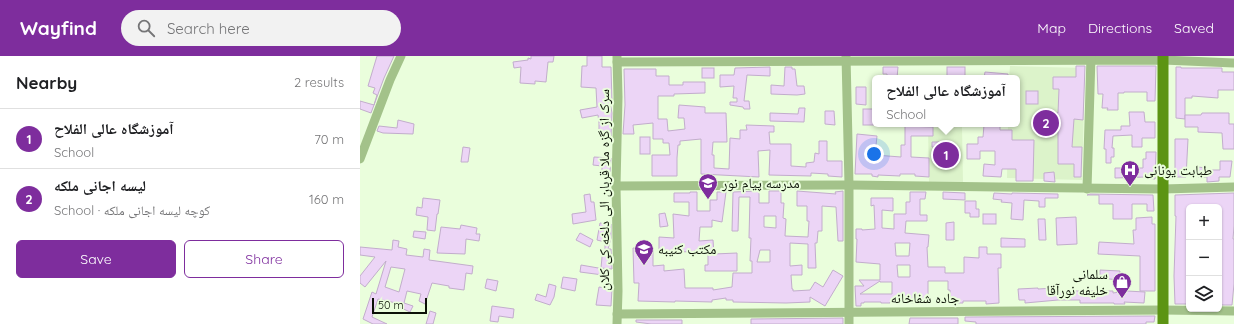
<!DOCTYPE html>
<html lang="en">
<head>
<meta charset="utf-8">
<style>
  :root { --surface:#fff; --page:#f2f2f2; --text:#202124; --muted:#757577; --line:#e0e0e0; --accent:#7e2d9d }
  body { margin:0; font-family:Quicksand,"Noto Naskh Arabic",sans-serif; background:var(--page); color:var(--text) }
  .controls { position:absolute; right:12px; bottom:12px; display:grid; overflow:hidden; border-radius:6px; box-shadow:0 1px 3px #0004 }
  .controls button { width:36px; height:36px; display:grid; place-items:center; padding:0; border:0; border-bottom:1px solid var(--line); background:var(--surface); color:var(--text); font:20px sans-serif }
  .scale { position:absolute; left:12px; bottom:10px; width:55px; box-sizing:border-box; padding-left:4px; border:2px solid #0b1106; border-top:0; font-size:11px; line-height:14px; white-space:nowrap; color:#0b1106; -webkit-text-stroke:3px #eafedc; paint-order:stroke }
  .you { position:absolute; left:514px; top:98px; width:14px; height:14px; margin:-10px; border:3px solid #fff; border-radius:50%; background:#1a73e8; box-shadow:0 0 0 6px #1a73e833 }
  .badge { display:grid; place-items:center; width:26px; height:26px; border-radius:50%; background:var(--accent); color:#fff; font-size:13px; font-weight:700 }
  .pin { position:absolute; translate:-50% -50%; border:2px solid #fff; box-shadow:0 1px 4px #0006 }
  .popup { position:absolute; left:512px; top:19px; width:148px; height:52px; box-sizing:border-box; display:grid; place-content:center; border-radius:6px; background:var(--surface); filter:drop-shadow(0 1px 3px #0005); font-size:13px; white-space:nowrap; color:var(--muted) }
  .popup b { font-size:15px; color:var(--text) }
  .popup::after { content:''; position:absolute; left:50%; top:100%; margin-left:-8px; border:8px solid transparent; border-top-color:var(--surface) }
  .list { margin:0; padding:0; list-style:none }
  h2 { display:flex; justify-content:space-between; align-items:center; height:52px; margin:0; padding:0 16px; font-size:17px }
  h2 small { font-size:13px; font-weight:400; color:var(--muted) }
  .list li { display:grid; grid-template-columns:26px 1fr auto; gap:12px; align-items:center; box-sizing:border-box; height:60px; padding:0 16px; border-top:1px solid var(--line) }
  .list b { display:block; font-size:15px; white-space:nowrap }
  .list p { margin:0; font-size:13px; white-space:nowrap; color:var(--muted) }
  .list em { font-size:13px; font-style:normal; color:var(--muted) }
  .actions { display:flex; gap:8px; padding:12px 16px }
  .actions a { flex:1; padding:9px 0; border:1px solid var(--accent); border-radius:6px; text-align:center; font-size:14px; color:var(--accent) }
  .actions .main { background:var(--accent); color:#fff }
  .icon { flex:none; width:22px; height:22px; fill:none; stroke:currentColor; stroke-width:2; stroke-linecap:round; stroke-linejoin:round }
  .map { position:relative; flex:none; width:874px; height:268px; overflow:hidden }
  header { display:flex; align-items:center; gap:24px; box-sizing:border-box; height:56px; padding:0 20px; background:var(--accent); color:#fff }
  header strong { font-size:19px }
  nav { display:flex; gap:22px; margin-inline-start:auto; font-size:14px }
  .search { width:280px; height:36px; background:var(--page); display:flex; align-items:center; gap:10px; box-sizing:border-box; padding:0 14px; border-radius:22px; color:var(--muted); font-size:15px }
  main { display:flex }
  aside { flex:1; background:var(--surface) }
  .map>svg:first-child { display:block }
  .built { fill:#dcf3ca }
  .building { fill:#ecd5f6; stroke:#c2adcc; fill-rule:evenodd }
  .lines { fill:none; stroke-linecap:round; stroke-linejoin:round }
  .minor { stroke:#a3c28a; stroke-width:9 }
  .major { stroke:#5c9413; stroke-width:11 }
  .labels { text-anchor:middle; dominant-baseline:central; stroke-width:4; stroke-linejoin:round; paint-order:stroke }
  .poi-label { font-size:14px; fill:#0b1106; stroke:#eafedc; text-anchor:start }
  .street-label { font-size:14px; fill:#0b1106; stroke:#eafedc }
</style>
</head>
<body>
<header>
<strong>Wayfind</strong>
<div class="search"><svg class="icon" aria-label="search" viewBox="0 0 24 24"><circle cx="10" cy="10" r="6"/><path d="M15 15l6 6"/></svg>Search here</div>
<nav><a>Map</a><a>Directions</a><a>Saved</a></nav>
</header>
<main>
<aside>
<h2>Nearby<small>2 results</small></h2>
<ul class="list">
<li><span class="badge">1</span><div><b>آموزشگاه عالی الفلاح</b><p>School</p></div><em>70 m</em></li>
<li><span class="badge">2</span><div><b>لیسه اجانی ملکه</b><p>School · کوچه لیسه اجانی ملکه</p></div><em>160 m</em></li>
</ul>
<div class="actions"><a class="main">Save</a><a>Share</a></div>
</aside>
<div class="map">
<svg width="874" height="268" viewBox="0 0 874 268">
  <rect width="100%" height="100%" fill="#eafedc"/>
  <g class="built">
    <path d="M650 10 725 12 722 124 647 122 648 68H657V22H649Z"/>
    <path d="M568 70H602L603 127H569Z"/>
  </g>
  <g class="building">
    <path d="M17 0H34L24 22 11 57 0 53V45L14 49 17 39 13 37 15 32 8 30Z"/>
    <path d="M171 0H194L193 6H188L186 26 175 25V28L160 27 161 11 154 12 153 6 168 4V2L171 3Z"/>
    <path d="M227 0H242V11H251L252 46H250L252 57 251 80H239V67L238 59 222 62 220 54 237 51 236 32 221 31 222 10H227Z"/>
    <path d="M716 10H725L723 64 714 63 712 91H722L721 121H714V108H698V70L691 69 692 57H698L699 33H693V21H716Z"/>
    <path d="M737 10H796L795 45H787V36H764V37H758V54H747L748 52H742L743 38H738Z"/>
    <path d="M410 11V20L387 19 384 45H389L390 53H384L383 51 370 49V46H377V42H373L374 30 360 31V19H374L375 12Z"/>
    <path d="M425 11H432V13H435L437 30H444L445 38 437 39 411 38V29L424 30Z"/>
    <path d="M523 11H538L537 22H527V18H523Z"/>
    <rect x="587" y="11" width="18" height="11"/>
    <path d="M816 11H821V12H862V16H874V34H858V42L832 40V42H825V63L816 62Z"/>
    <rect x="342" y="12" width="12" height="10"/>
    <path d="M264 13H296V20H309V29H323V26H345V37L314 38V40H298V63H307L308 75 325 73 324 62H318L319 49 345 51V57H366L367 86H353L352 99H354V112L369 113 370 82 380 83V74H387L386 69 414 70V76H409L410 88H431V110L446 111V107L454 106 455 97 459 98V85H467V105H482V121L468 120V118L451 117V120L409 119 410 94 398 95 399 121 341 118V83L320 85V89H318L317 102V120H292V99H310L309 87H303V83H293V67L273 69 274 78H263L265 49Z"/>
    <path d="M625 16 648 18V22H624Z"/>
    <path d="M496 31H506V49L496 48Z"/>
    <rect x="666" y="35" width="12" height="13"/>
    <path d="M439 52H445L444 66 410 65V57L438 58Z"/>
    <rect x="503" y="53" width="12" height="16"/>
    <path d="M465 55H474L475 69 465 68Z"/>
    <path d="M769 56H784L785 66H795V82H782V91H772V79L753 80 752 92H754V101H751V107H746V93H744L745 74H761V70H770Z"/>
    <path d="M842 57H869V68H874V93H863L862 77 838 76V71H825V59H841Z"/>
    <path d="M38 64 54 68 53 78 23 77 17 75 19 70 37 72Z"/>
    <path d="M624 69H640V74H652V84H674L673 125H656V113H642L641 121 623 120 624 108 635 109V95H620V103H607V88H618V81H623Z"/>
    <path d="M545 70 573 71V80H551V101L569 102V121L555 120V118H540V120L518 119V121L512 120V118H495L497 78 517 80 515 99 541 101V89H545Z"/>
    <rect x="280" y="81" width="10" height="17"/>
    <path d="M815 83H828L826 121H815Z"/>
    <path d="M572 86H591V92H586V107L573 106 574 91H572Z"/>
    <path d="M103 91 110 92 108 106H101Z"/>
    <path d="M786 96H796L795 123 785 122V121L755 122V112H783V103H786Z"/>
    <path d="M234 101 251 102 250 116H242V110L233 109Z"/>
    <path d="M860 105H872L870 121H859V125L847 126V121H838V111L846 112V114H860Z"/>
    <path d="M694 116 695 126 684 125V117Z"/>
    <path d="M399 135V147H409V135H421V147H424L423 162 426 163 425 180 448 181 449 165H447V150H437V135L476 138 475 136 483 135V185H478L476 151 462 150V175H458L457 187H455L456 212H448V188L430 187V210L442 209V219H431L432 233H433V235L450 234 455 226 463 231 473 214 483 220 465 250 450 241V246L426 247 373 246V244H366V242L352 244V246L315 245V246L278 245 279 227H274L273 192H293V210L304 209V215L324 213 325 232H353V234L372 231 373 217H392V205H390L391 182H389L390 141H379L378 175H372L373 136ZM404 160H416V172L404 171ZM400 194H410V206H397Z"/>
    <path d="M330 136H337V155H350V144H357V136H366L362 166 352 164V171H340L339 185 353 184 354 198 377 197V215H345V209H348V195H334V196L299 195V181L314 182 313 158 329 160V146H314V137H330Z"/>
    <path d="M550 136H566L565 143H560V159H567V165H546L545 177 569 179 568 191H567L568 211H585V217H604V201L619 202V191H627V198H641V212H638L639 247 626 248V245H603V247H590V234H588V225H568V245H562V247L530 246V247H521V246H504V247H501V250H496L495 230H504L499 224H520V208L496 206 497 183H496V173H502V174L515 173 514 149 511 150V142H533V155L522 154V172L534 173V158H546V146H550ZM535 187H550L549 200H536ZM537 209H550V221H538ZM520 225V226H532V238H500Z"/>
    <path d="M583 136 605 137V144L583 143Z"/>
    <path d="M634 137 652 138V137L698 138V142H685V151H679V145L664 144 663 164 651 163 652 147 641 146 642 144 633 143Z"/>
    <path d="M874 137V170L873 183H874V228L872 249H859V151H829V248H815L814 220 816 160H815V139Z"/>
    <path d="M230 138 231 146H234L236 164 213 168 212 158 226 156 224 139Z"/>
    <path d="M730 138 793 139 794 155H787V148H772V163H753V148H739V139H727Z"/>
    <path d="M63 142 80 144 78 158H77L75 175 67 174 68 161 56 159 57 151 62 152Z"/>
    <path d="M605 145H616V153H619V161H610V157H605Z"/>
    <path d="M305 157 308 170 300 171 299 158Z"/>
    <rect x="623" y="158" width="13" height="10"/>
    <path d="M716 161 717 188 697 189 696 162Z"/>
    <path d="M792 161V168H795V235H780V200L738 198 739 186 774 188 773 174H776V162Z"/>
    <path d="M678 163H685L686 184H679Z"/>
    <path d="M594 166V184H586V167Z"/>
    <path d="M240 167 251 168V182L248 193H251L252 213 241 212 242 201 245 193V186L237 184Z"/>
    <path d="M101 169 117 172 116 178H120L119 185 106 183 105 198 77 197 81 171 100 173Z"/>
    <path d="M54 175 66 176 65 183 53 181Z"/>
    <path d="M220 177 233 184 230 191 216 184Z"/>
    <path d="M641 182 665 183V191H641Z"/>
    <path d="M33 184 39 185 38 191 47 193 46 199 63 201 64 193 70 194 69 204 113 210 112 218 106 217 104 234 89 232V230L72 227 65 248 59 245 61 238 47 235 44 247 53 250 50 256 35 249 36 247 18 243 12 261 27 268H13L3 263 12 236 16 238 26 205 5 231 0 227V220L15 201 0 199V191L32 194ZM31 211 45 213 39 236 25 231Z"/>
    <path d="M221 209 244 213 243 219 220 216Z"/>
    <path d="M740 214 760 215 759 224 740 222Z"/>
    <path d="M203 221 217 223 215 235 201 232Z"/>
    <path d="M127 223 138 225 136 235 125 232Z"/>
    <path d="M189 228 196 230 194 241 190 249 175 244 177 238 186 241Z"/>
    <path d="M239 231 252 233 251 250 236 249Z"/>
    <path d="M678 232V233L695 232V235H753V237L767 235 785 236 784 247 764 246 765 248H754V247H720V244H698L665 247V244H659L658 233Z"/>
    <path d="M132 250 154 253 153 262 139 260 138 266 130 265Z"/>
    <path d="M70 255 76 257 73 268H66Z"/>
    <path d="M795 260 794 266H786V268H616V266L605 265V261Z"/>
    <path d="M483 262V268H391V263Z"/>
    <path d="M550 262H598V268H549Z"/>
    <path d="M276 264H322V268H291L276 266Z"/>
  </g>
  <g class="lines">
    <g class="minor">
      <path d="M486 0 489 129V268"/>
      <path d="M257 6 803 4 874 7"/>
      <path d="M0 103 30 24 41 0"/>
      <path d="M256 130 489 129 803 133 874 131"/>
      <path d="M727 133 731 0"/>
      <path d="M257 258 803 254 874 255"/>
      <path d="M257 268 258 235 256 130 258 41 257 1"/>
    </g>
    <path class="major" d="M803 268V0"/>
  </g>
  <defs>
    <g id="hospital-pin" transform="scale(1)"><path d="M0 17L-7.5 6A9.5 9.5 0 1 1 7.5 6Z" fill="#7e2d9d" stroke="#eafedc"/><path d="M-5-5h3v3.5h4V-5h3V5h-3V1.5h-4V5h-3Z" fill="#fff"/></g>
    <g id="school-pin" transform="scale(1)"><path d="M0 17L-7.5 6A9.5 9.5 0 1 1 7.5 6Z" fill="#7e2d9d" stroke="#eafedc"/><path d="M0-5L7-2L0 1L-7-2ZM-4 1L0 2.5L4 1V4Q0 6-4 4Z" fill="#fff"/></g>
    <g id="shop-pin" transform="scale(1)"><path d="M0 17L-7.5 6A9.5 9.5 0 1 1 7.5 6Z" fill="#7e2d9d" stroke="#eafedc"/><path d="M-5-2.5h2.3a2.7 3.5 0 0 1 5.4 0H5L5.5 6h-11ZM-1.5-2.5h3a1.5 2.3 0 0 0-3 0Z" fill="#fff"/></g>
  </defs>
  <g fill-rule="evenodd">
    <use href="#hospital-pin" x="770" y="114"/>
    <use href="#school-pin" x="348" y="127"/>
    <use href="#school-pin" x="284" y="193"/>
    <use href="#shop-pin" x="762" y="226"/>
  </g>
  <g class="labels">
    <g class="poi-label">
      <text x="784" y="114">طبابت یونانی</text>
      <text x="362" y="127">مدرسه پیام نور</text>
      <text x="298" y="193">مکتب کنیبه</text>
      <text x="748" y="218" text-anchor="end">سلمانی<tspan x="748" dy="16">خلیفه نورآقا</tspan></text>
    </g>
    <g class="street-label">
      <text transform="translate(244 134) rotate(-90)">سرک از گزه ملا قربان الی دلخه کی کلان</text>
      <text x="565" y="242">جاده شفاخانه</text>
    </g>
  </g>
</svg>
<div class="controls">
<button>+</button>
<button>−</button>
<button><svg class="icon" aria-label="layers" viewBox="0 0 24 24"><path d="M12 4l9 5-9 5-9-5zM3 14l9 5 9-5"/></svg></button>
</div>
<div class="scale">50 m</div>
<div class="you"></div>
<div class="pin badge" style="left:586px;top:99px">1</div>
<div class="popup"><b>آموزشگاه عالی الفلاح</b>School</div>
<div class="pin badge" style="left:686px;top:67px">2</div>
</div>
</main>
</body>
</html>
